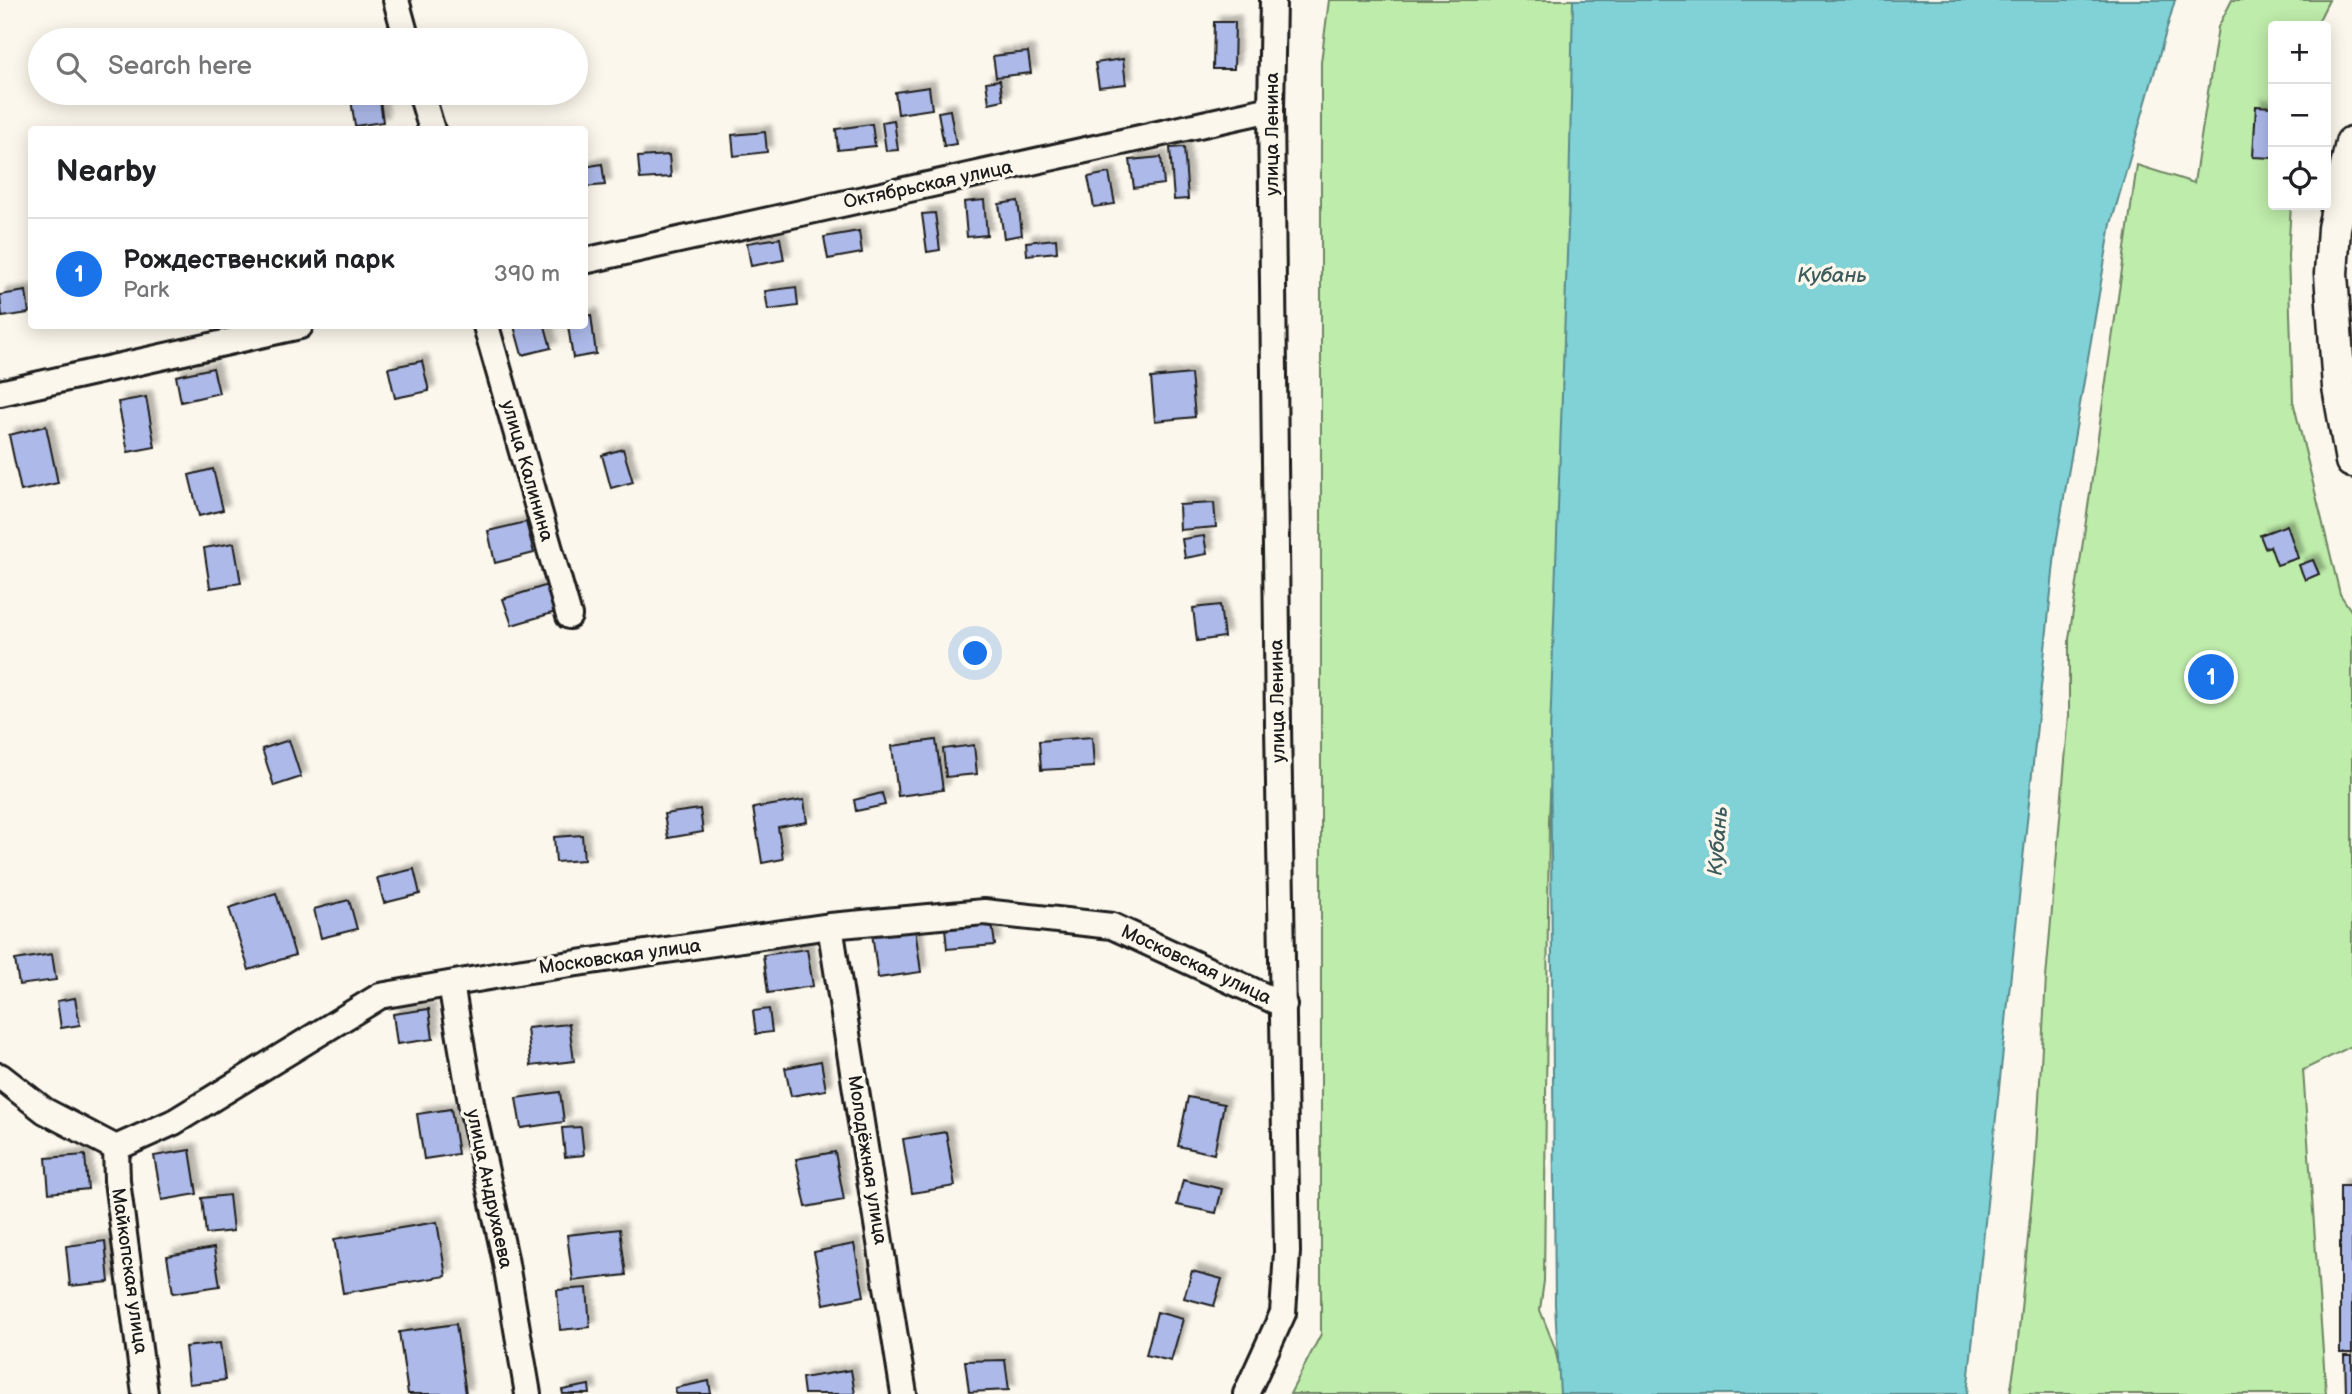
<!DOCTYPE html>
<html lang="en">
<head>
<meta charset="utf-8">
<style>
  :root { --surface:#fff; --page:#f2f2f2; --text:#202124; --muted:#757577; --line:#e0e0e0; --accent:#1a73e8 }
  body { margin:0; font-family:"Balsamiq Sans",sans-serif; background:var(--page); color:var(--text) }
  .controls { position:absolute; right:21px; top:21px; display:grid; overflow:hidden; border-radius:7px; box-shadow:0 4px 18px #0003 }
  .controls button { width:63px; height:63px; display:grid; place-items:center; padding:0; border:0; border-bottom:2px solid var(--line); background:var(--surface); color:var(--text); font:35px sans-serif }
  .you { position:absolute; left:976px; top:654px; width:24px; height:24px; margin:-18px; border:5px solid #fff; border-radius:50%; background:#1a73e8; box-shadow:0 0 0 10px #1a73e833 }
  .badge { display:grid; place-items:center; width:46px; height:46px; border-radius:50%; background:var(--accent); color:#fff; font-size:23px; font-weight:700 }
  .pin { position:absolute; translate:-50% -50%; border:4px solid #fff; box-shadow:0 2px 7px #0006 }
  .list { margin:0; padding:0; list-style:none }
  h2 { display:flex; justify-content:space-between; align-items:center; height:91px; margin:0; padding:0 28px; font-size:30px }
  h2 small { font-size:23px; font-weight:400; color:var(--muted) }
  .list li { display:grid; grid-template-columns:46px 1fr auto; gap:21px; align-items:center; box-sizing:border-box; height:112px; padding:0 28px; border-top:2px solid var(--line) }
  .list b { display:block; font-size:26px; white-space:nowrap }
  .list p { margin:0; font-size:23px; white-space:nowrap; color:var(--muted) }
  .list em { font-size:23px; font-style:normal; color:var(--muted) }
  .icon { flex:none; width:38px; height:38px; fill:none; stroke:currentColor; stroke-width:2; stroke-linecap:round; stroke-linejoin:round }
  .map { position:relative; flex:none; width:2352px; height:1394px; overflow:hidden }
  .search { position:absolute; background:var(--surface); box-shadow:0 4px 18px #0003; left:28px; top:28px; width:560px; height:77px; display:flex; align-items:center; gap:18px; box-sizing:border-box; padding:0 24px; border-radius:38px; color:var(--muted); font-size:26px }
  .panel { position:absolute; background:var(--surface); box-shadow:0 4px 18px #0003; left:28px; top:126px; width:560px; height:203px; border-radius:7px }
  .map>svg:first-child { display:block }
  .green { fill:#beecaa; stroke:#6d8463; stroke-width:2 }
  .water { fill:#80d2d6; stroke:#58898c; stroke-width:2 }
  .building { fill:#acb9e9; stroke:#1c1c1c; stroke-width:2; filter:url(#shadow) }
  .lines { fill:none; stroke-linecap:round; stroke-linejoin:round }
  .minor-casing { stroke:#1c1c1c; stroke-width:30 }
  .major-casing { stroke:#1c1c1c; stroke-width:37 }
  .minor { stroke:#fbf7ec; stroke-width:24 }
  .major { stroke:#fbf7ec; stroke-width:32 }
  .labels { text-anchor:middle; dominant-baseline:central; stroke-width:7; stroke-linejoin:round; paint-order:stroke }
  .street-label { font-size:19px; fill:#1c1c1c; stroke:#fbf7ec }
  .water-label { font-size:21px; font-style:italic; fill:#3f5c5d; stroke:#fbf7ec }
</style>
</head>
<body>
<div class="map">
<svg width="2352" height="1394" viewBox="0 0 2352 1394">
  <defs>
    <filter id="shadow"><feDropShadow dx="6" dy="-6" stdDeviation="2" flood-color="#0004"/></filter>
  </defs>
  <rect width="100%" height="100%" fill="#fbf7ec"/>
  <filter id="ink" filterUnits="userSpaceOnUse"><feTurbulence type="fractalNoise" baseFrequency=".0143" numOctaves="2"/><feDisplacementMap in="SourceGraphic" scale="14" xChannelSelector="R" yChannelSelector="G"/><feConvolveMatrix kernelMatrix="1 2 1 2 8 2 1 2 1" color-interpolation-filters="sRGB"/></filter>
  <g filter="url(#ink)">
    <g class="green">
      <path d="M1329 0H1573L1577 153 1549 820 1544 1281 1540 1310 1555 1348 1563 1386 1570 1394H1290L1321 1334V62Z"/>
      <path d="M2232 0H2329L2316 26H2273V205H2291L2288 255 2293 401 2340 594 2352 612V1046L2303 1070 2326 1394H2010L2017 1350 2035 1166 2046 978 2069 715V639L2137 165 2194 183 2218 27Z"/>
    </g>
    <path class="water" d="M1573 0H2175L2111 224 2056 544 1967 1394H1560L1555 1305 1550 732 1569 199Z"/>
    <g class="building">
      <path d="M1214 22H1235L1234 69H1213Z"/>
      <path d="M1028 52 1031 73 996 77 993 56Z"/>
      <path d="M1123 59 1126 84 1099 87 1095 63Z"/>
      <path d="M1000 80 1003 100 989 103 986 82Z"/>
      <path d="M929 87 932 109 898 114 895 92Z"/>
      <path d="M350 93H379L383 122 355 126Z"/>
      <path d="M2256 106 2273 107V158L2253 157Z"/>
      <path d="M950 110 956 144 944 146 938 112Z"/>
      <path d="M894 120 898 150 886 151 882 122Z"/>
      <path d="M872 124 875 146 838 150 836 129Z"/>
      <path d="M765 132 767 152 734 156 732 135Z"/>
      <path d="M1184 147 1188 199 1174 200 1170 148Z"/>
      <path d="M669 155 671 177 640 179 638 157Z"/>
      <path d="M1161 157 1164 184 1134 188 1130 160Z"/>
      <path d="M602 164 605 185 584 187V167Z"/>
      <path d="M1109 173 1115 204 1094 207 1088 177Z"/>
      <path d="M984 200 987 235 967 237 964 202Z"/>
      <path d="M1018 201 1022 235 1004 238 999 204Z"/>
      <path d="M935 213 940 250 927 252 922 214Z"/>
      <path d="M859 231 862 253 828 259 824 237Z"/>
      <path d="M780 238 784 260 751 266 747 243Z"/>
      <path d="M1056 239 1057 252 1027 255 1026 242Z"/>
      <path d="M796 287 798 306 768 310 765 291Z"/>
      <path d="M26 291 29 313 2 317 0 295Z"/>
      <path d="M591 315 596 354 573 358 568 326H584V316Z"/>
      <path d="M514 326H545L551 348 522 355Z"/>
      <path d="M422 361 429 391 395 398 388 368Z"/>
      <path d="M213 368 219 393 181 402 176 376Z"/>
      <path d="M1191 374 1195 417 1155 421 1151 378Z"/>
      <path d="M146 397 155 447 128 452 118 402Z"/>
      <path d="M46 426 58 483 21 491 9 435Z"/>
      <path d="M623 449 633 482 611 488 602 455Z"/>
      <path d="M213 469 223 510 199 516 189 475Z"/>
      <path d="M1214 503 1216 527 1180 530 1179 505Z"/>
      <path d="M526 522 534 553 495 563 488 531Z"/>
      <path d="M2287 525 2298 558 2277 565 2270 546 2265 548 2260 535Z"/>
      <path d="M1204 536 1207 554 1185 558 1182 539Z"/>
      <path d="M234 543 241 583 210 588 204 548Z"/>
      <path d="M2313 560 2319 574 2305 580 2299 565Z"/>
      <path d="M551 584 559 611 512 625 503 599Z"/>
      <path d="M1220 605 1224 637 1197 641 1193 608Z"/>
      <path d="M1092 737 1094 767 1041 770 1039 741Z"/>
      <path d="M289 740 301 777 274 786 262 749Z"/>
      <path d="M936 740 943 790 898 796 892 746Z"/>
      <path d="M974 745 977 774 946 777 943 749Z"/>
      <path d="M882 793 885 805 856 811 854 800Z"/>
      <path d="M804 800 807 822 778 827 783 859 762 863 753 808Z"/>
      <path d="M700 809 703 832 668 838 664 814Z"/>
      <path d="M582 835 584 860 556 862 554 837Z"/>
      <path d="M414 869 420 894 384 903 377 878Z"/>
      <path d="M276 893 295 955 249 970 229 908Z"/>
      <path d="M349 900 357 929 321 938 314 909Z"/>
      <path d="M992 923 995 945 947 949 945 928Z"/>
      <path d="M915 928 921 972 878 978 872 933Z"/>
      <path d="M807 949 813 986 768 993 763 955Z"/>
      <path d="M52 954 56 980 19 985 15 960Z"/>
      <path d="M75 998 80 1025 61 1028 57 1001Z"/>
      <path d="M429 1009 433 1039 397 1044 393 1014Z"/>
      <path d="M769 1009 772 1032 756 1034 753 1011Z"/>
      <path d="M569 1024 574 1061 531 1066 527 1028Z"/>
      <path d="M821 1061 826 1090 791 1096 785 1068Z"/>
      <path d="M560 1092 564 1122 521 1128 516 1098Z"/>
      <path d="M1188 1097 1224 1104 1214 1154 1178 1146Z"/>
      <path d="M451 1109 458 1154 424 1159 417 1114Z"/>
      <path d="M581 1127 584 1155 565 1157 562 1128Z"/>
      <path d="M946 1132 955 1186 912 1193 903 1139Z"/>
      <path d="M190 1150 197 1194 162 1200 154 1156Z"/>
      <path d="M835 1152 844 1200 806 1207 796 1159Z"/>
      <path d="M85 1155 88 1189 49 1193 46 1158Z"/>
      <path d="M1183 1180 1222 1189 1216 1213 1177 1205Z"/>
      <rect x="2340" y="1186" width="12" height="167"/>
      <path d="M229 1195 233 1231 206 1234 202 1198Z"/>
      <path d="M437 1222 446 1276 343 1293 334 1239Z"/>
      <path d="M620 1229 626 1275 573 1281 567 1235Z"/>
      <path d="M105 1241 109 1282 70 1286 66 1246Z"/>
      <path d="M854 1244 864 1296 824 1304 814 1252Z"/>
      <path d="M214 1248 220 1286 173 1293 167 1256Z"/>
      <path d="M1192 1271 1222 1279 1214 1306 1184 1298Z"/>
      <path d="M587 1288 590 1327 560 1330 557 1290Z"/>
      <path d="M1157 1312 1183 1319 1171 1361 1146 1355Z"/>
      <path d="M456 1324 466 1394H408L399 1332Z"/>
      <path d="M220 1343 225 1380 189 1384 185 1347Z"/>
      <path d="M2345 1356H2352V1394H2346Z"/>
      <path d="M1005 1360 1009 1390 969 1392 965 1361Z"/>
      <path d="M851 1370 855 1394H804L802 1378Z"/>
      <path d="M709 1381 711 1394H676L675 1388Z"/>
      <path d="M589 1385 590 1394H563L562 1390Z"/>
    </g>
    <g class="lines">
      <g class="minor-casing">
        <g id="minor">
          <path d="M396 0 407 40"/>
          <path d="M421 93 432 130"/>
          <path d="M584 261 1271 109"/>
          <path d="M486 326 569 616"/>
          <path d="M0 393 300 326"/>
          <path d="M830 926 904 1394"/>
          <path d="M451 984 472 1108 505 1258 528 1394"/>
          <path d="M0 1076 45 1111 116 1148 174 1122 380 996 523 971 830 926 984 912 1112 926 1284 1005"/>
          <path d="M116 1148 117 1181 145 1394"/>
          <path d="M1246 1394 1283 1313 1287 1252 1278 725 1271 109 1273 0"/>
        </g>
      </g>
      <g class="major-casing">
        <path id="major" d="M2352 143 2334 228 2331 274 2339 387 2352 461"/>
      </g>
      <use href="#minor" class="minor"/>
      <use href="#major" class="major"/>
    </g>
  </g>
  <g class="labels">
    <g class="street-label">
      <text transform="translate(1272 134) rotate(-90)">улица Ленина</text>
      <text transform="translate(928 185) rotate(-12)">Октябрьская улица</text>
      <text transform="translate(527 471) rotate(74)">улица Калинина</text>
      <text transform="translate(1278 701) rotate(-91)">улица Ленина</text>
      <text transform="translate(620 957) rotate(-8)">Московская улица</text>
      <text transform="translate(1196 965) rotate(25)">Московская улица</text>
      <text transform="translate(867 1160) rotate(81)">Молодёжная улица</text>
      <text transform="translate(489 1189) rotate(78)">улица Андрухаева</text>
      <text transform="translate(129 1271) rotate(82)">Майкопская улица</text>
    </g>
    <g class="water-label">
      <text x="1832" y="275">Кубань</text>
      <text transform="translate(1718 841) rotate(-85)">Кубань</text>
    </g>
  </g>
</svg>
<div class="controls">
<button>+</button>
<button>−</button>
<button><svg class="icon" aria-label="locate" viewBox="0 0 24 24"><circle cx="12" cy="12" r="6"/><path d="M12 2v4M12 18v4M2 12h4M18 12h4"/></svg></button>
</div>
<div class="you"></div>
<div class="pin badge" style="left:2211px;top:677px">1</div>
<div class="search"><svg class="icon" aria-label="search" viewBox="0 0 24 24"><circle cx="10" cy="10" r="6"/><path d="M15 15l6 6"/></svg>Search here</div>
<section class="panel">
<h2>Nearby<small></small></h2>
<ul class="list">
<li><span class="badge">1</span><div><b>Рождественский парк</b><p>Park</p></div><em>390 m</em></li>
</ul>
</section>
</div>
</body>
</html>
